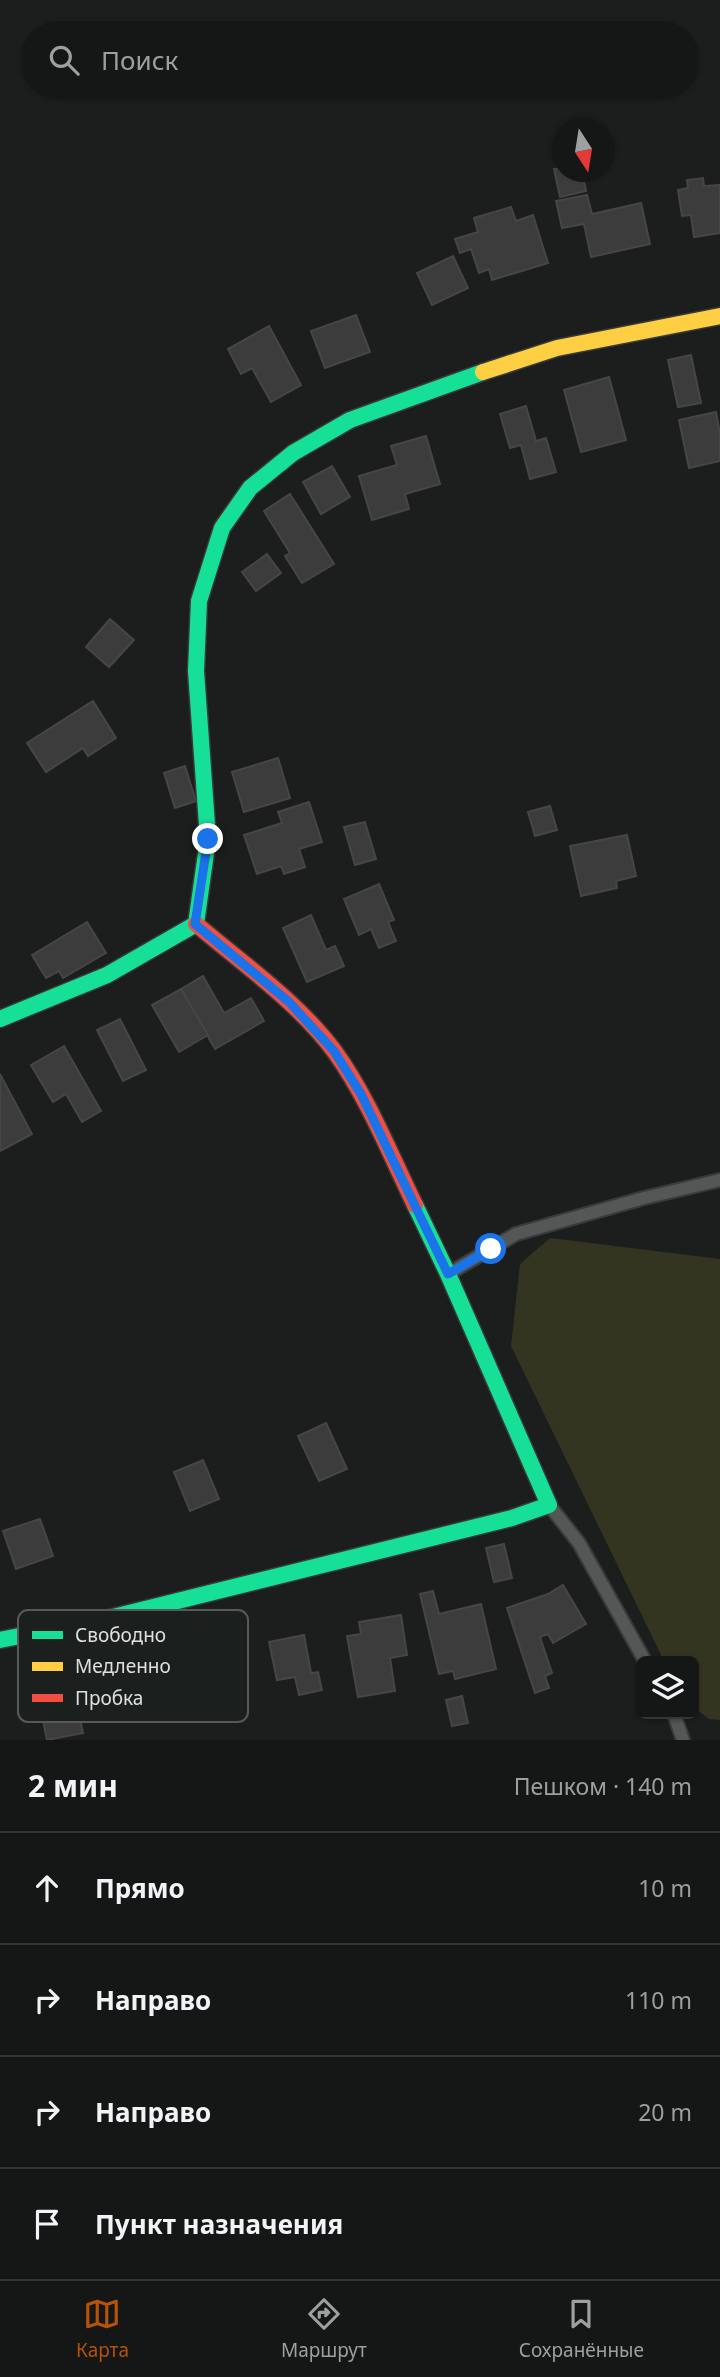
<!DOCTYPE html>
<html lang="ru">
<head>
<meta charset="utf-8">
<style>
  :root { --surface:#151616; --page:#222323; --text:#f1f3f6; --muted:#9d9fa1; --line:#343535; --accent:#b45309 }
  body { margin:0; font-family:"Noto Sans",sans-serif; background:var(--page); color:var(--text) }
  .controls { position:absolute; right:21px; bottom:21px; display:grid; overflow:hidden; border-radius:10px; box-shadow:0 2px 5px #0004 }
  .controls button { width:63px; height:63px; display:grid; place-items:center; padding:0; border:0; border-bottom:2px solid var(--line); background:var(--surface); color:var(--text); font:35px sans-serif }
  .compass { position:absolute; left:552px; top:119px; width:63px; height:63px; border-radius:50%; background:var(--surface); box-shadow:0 2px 5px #0004; rotate:168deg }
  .stop { position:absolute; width:21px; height:21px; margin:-16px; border:5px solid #1a73e8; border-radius:50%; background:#fff }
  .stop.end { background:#1a73e8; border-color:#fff; box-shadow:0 2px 7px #0008 }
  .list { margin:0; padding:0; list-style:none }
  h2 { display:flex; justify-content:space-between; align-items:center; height:91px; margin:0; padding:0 28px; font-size:30px }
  h2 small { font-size:23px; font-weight:400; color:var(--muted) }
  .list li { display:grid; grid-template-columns:46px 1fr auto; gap:21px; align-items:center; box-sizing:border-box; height:112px; padding:0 28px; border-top:2px solid var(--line) }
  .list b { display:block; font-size:26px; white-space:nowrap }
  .list em { font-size:23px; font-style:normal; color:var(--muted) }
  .icon { flex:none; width:38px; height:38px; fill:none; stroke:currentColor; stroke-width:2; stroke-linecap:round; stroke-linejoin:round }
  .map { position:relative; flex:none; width:720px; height:1740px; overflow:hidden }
  .search { position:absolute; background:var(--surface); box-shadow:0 2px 5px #0004; left:21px; right:21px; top:21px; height:77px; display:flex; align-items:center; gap:18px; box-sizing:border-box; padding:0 24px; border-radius:38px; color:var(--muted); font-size:26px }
  .sheet { height:539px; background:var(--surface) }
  nav { display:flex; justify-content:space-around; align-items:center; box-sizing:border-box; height:98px; border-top:2px solid var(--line); background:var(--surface); font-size:19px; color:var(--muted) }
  nav a { display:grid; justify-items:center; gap:4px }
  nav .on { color:var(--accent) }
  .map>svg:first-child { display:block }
  .green { fill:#333521 }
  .building { fill:#3b3c3b; stroke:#454645; stroke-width:2 }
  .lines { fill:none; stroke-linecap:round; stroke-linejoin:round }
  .lane-casing { stroke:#393b3a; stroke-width:16 }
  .fast-casing { stroke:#393b3a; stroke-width:19 }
  .slow-casing { stroke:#393b3a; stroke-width:19 }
  .jam-casing { stroke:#393b3a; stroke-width:19 }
  .lane { stroke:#555656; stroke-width:12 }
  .fast { stroke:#16e098; stroke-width:16 }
  .slow { stroke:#ffcf43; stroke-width:16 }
  .jam { stroke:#f24e42; stroke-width:16 }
  .route { stroke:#1a73e8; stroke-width:9 }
  .key { fill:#1b1f1e; stroke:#555958; stroke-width:2 }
  .key-label { font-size:19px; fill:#dde0df }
</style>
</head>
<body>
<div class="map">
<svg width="720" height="1740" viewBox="0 0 720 1740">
  <rect width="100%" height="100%" fill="#1c1e1d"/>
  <path class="green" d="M550 1238 720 1259V1720L709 1719 694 1707V1661H664L511 1346 520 1264Z"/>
  <g class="building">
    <path d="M562 168V172H582L586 191 560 197 554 169Z"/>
    <path d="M703 178 704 186 720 185V233L694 237 691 215 682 216 678 190 688 188 687 180Z"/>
    <path d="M587 195 592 214 641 203 650 244 591 257 584 224 562 228 556 201Z"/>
    <path d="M511 207 516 221 533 215 548 263 492 280 489 269 479 273 471 249 460 253 455 239 478 232 474 218Z"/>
    <path d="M453 256 468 288 432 305 417 273Z"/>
    <path d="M356 315 370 352 325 368 311 331Z"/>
    <path d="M269 326 301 385 271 402 252 368 241 374 228 349Z"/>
    <path d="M691 355 701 403 678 407 668 360Z"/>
    <path d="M609 377 626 440 581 452 564 390Z"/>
    <path d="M526 406 536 441 546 438 556 472 530 479 521 445 510 448 500 414Z"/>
    <path d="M716 412 720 434V461L689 468 679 420Z"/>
    <path d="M426 436 440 484 405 494 409 509 372 520 359 476 397 465 391 446Z"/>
    <path d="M332 466 350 497 321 514 303 482Z"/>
    <path d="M290 494 334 564 302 583 285 556 290 553 264 511Z"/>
    <path d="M267 554 281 573 256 591 242 572Z"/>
    <path d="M110 619 134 640 109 667 86 647Z"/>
    <path d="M93 701 116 738 88 756 83 748 46 772 27 743Z"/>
    <path d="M278 758 290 798 244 812 232 772Z"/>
    <path d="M185 766 196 801 175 808 164 773Z"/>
    <path d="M309 802 322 842 299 849 305 867 284 874 281 866 257 874 244 835 282 823 278 812Z"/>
    <path d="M550 806 557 830 535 836 528 812Z"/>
    <path d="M365 822 376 859 355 865 344 827Z"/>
    <path d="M627 835 636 876 616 881 617 888 581 896 570 846Z"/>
    <path d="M379 884 394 920 388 922 396 941 379 948 371 929 359 935 344 899Z"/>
    <path d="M311 915 326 950 335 946 344 966 307 982 283 928Z"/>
    <path d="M87 922 106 953 63 978 59 971 46 978 32 955Z"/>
    <path d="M203 976 224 1013 251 998 264 1021 215 1049 181 989Z"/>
    <path d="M181 989 208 1035 179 1052 152 1005Z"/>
    <path d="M120 1019 146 1070 123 1081 97 1030Z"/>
    <path d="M64 1046 101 1111 82 1122 66 1094 53 1102 31 1065Z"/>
    <path d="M0 1074 32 1134 0 1151Z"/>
    <path d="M326 1423 347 1469 319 1481 298 1436Z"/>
    <path d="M203 1460 219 1499 190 1511 174 1472Z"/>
    <path d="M40 1519 53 1556 16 1569 3 1531Z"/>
    <path d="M504 1544 512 1578 494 1582 486 1548Z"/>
    <path d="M563 1585 586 1624 553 1643 548 1634 540 1637 552 1673 545 1676 549 1688 535 1693 507 1608 548 1594Z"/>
    <path d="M433 1591 439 1614 481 1604 496 1669 455 1679 453 1671 439 1674 420 1594Z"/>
    <path d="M401 1615 407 1655 390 1658 395 1691 358 1697 347 1636 361 1634 359 1622Z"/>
    <path d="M304 1635 311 1673 318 1672 322 1690 299 1695 295 1677 277 1680 269 1642Z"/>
    <path d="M77 1673 87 1718 80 1719 83 1733 47 1740 35 1682Z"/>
    <path d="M462 1696 468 1723 452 1726 446 1700Z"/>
  </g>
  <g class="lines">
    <g class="lane-casing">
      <g id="lane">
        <path d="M448 1274 516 1234 644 1198 720 1180"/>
        <path d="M549 1505 579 1543 645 1661"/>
        <path d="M674 1714 683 1740"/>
      </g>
    </g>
    <g class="fast-casing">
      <g id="fast">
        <path d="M0 1019 107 975 196 924 208 839 196 671 199 601 222 528 250 488 293 453 350 420 483 372"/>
        <path d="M0 1640 101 1620 512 1518 549 1505 448 1274 415 1205"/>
      </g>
    </g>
    <g class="slow-casing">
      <path id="slow" d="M483 372 557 348 720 316"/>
    </g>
    <g class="jam-casing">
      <path id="jam" d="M196 924C243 964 298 1002 335 1052 368 1098 390 1154 415 1205"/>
    </g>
    <use href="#lane" class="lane"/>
    <use href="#fast" class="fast"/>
    <use href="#slow" class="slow"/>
    <use href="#jam" class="jam"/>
  </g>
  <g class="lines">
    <path class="route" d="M208 839 195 924 289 1002 334 1051 361 1094 448 1274 491 1249"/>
  </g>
  <rect x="18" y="1610" width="230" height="112" rx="10" class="key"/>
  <rect x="32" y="1631" width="31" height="8" fill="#16e098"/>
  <rect x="32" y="1662" width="31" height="9" fill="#ffcf43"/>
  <rect x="32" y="1694" width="31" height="8" fill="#f24e42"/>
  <g class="key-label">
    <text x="75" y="1642">Свободно</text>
    <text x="75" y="1673">Медленно</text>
    <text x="75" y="1705">Пробка</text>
  </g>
</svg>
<div class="controls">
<button><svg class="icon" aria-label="layers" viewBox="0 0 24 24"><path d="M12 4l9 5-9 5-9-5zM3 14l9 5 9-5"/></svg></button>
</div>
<svg class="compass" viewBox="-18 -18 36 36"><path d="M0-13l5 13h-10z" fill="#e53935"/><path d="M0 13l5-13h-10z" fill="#9d9fa1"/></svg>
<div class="stop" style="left:491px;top:1249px"></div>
<div class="stop end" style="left:208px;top:839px"></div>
<div class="search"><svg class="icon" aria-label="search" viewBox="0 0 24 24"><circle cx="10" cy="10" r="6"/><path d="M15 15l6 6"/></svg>Поиск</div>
</div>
<section class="sheet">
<h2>2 мин<small>Пешком · 140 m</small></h2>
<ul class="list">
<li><svg class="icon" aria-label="ahead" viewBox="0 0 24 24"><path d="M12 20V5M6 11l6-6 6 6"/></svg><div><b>Прямо</b></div><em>10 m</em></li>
<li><svg class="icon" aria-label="right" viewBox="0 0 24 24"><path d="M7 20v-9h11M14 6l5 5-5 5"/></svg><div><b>Направо</b></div><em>110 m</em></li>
<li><svg class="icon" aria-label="right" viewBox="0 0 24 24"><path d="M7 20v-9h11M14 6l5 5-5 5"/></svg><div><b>Направо</b></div><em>20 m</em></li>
<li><svg class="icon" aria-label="arrive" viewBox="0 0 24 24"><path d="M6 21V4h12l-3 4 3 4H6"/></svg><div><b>Пункт назначения</b></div></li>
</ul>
</section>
<nav>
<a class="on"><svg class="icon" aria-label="map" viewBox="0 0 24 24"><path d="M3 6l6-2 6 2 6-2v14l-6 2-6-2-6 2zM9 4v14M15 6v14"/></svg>Карта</a>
<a><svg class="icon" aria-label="directions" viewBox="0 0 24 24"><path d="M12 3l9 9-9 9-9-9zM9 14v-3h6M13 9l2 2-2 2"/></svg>Маршрут</a>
<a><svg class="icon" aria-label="saved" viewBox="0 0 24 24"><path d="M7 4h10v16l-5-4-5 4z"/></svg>Сохранённые</a>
</nav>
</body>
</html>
